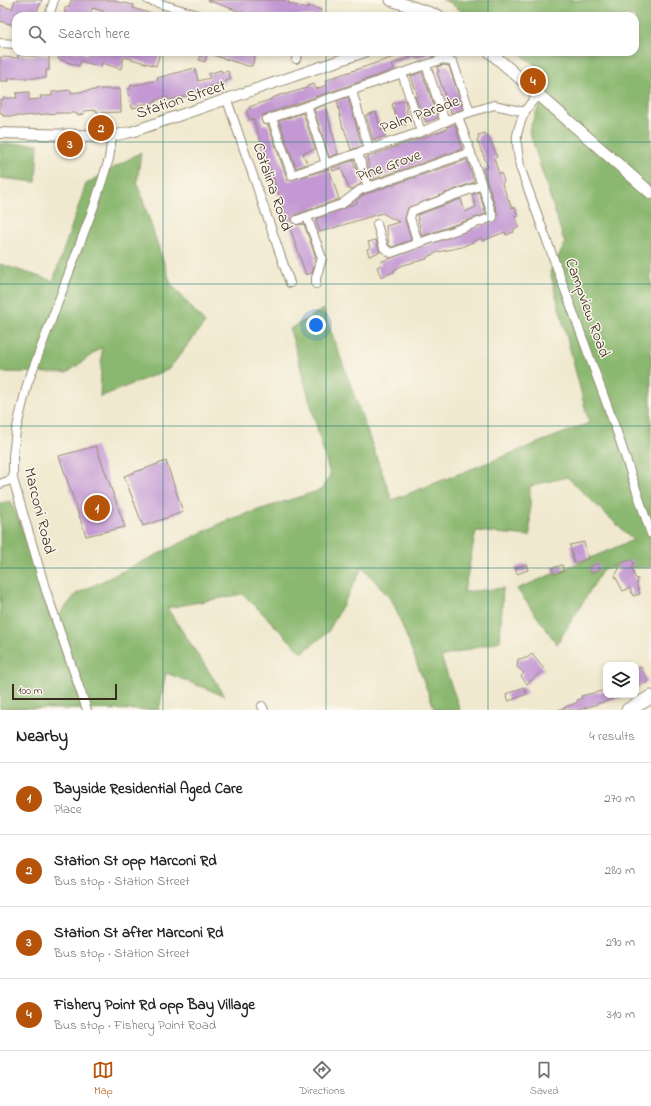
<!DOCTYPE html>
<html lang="en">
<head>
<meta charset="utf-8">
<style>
  :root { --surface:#fff; --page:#f6f6f6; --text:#222; --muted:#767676; --line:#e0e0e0; --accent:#b45309 }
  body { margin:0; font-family:"Indie Flower",sans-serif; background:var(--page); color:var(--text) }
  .controls { position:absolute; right:12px; bottom:12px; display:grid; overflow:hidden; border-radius:8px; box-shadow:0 2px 6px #0003 }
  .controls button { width:36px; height:36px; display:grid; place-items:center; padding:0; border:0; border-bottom:1px solid var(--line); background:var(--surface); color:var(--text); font:20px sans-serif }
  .scale { position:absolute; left:12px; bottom:10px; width:105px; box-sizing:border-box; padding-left:4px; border:2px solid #3b2a1e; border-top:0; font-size:11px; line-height:14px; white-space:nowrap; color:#3b2a1e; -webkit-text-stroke:3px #fbf7ec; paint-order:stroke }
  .you { position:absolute; left:316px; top:325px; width:14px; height:14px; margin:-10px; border:3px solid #fff; border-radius:50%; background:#1a73e8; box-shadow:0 0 0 6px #1a73e833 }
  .badge { display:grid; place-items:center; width:26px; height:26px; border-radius:50%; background:var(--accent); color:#fff; font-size:13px; font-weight:700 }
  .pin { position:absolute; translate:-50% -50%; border:2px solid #fff; box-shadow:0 1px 4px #0006 }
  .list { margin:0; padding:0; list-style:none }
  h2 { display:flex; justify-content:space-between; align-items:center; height:52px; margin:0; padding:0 16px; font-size:17px }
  h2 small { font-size:13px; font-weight:400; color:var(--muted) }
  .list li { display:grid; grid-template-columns:26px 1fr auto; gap:12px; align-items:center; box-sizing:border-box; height:72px; padding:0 16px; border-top:1px solid var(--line) }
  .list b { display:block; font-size:15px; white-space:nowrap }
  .list p { margin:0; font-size:13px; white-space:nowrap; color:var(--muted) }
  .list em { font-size:13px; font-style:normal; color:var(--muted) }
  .icon { flex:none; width:22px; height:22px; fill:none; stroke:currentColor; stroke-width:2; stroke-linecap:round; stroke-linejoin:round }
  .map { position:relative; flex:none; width:651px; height:710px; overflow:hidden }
  .search { position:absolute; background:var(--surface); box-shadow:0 2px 6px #0003; left:12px; right:12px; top:12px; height:44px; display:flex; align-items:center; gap:10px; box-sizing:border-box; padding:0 14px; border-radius:12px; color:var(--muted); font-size:15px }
  .sheet { height:340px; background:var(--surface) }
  nav { display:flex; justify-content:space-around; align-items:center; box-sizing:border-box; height:56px; border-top:1px solid var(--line); background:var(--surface); font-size:11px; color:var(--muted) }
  nav a { display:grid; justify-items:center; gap:2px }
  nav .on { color:var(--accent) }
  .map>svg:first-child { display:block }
  .forest { fill:#8bb870; stroke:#637147 }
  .building { fill:#c398d3 }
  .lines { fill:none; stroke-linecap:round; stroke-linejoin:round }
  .minor-casing { stroke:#968a76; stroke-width:10 }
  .tertiary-casing { stroke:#968a76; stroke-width:12 }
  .secondary-casing { stroke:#968a76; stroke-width:13 }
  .primary-casing { stroke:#968a76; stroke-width:15 }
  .minor { stroke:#fff; stroke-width:8 }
  .tertiary { stroke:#fff; stroke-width:10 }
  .secondary { stroke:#fff; stroke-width:11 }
  .primary { stroke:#fff; stroke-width:13 }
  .grid { fill:none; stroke:#0f766e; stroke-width:1; stroke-opacity:0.55 }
  .labels { text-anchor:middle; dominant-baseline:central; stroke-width:3; stroke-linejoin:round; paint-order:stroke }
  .street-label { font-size:16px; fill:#3b2a1e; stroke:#fbf7ec }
</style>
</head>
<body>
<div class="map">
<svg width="651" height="710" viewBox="0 0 651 710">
  <rect width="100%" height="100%" fill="#fbf7ec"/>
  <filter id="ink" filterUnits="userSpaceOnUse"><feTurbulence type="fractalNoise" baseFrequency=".025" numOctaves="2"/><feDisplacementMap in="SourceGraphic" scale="8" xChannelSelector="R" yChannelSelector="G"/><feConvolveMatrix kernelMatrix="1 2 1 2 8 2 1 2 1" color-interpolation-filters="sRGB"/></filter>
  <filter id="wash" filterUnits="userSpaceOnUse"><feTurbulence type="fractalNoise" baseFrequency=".012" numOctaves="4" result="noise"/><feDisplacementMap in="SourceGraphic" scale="16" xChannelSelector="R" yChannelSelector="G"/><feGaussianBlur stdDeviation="0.9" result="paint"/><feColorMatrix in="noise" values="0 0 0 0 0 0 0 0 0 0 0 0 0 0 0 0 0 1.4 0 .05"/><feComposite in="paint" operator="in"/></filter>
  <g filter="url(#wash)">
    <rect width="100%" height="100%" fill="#f0e9cf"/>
    <g class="forest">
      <path d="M442 0H651V567L604 568 557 644 517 589 633 540 567 477 530 486V536L476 531 464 592 503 588 500 641 441 657 460 710H435L393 602 363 567 328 632 302 653 243 594 167 608 225 696 166 673 159 710 0 708V503L11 501 56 619 76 594 230 519 321 490 330 475 290 329 323 309 392 500 589 423 550 272 565 244 529 130 551 77 518 52H635V16H468L449 2Z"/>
      <path d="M0 144H38L36 182 0 178Z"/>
      <path d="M141 152 137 183 171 284 205 323 169 369 100 397 102 347 67 373 0 372V264L53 281 86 184Z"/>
    </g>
    <g id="blocks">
      <g class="building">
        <path d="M15 0H42L35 16H16V26L0 21V5L12 9Z"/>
        <path d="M71 0H115L118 2 134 5 133 8 155 15V16H101L103 11 92 8 90 16H65V8L69 7Z"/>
        <path d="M207 0H289L288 3 307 9 308 6 321 10 319 16H253Z"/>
        <path d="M60 52H80L89 55V52H160L156 66 124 57 121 69 102 63 101 67 81 61 79 66 58 59Z"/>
        <path d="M202 52H208L205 62 199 60Z"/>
        <path d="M210 52H256L252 66H248L222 58 210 54Z"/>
        <path d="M409 52H441L442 54 432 57 431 54 416 59 415 56 392 64 394 69 385 73 263 115 261 119 263 124 268 125 288 181 329 169 339 199 295 215 292 219V222L296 225 304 224 316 258 314 259 315 262 312 273 306 275 253 119 250 120 246 111 250 109 249 107 272 99V98L283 94V95L307 88V86L314 84 316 89 327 85 325 81 334 77Z"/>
        <path d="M36 54 49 56V70H46V78H9V81H0V57L18 58V55L36 56Z"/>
        <path d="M443 65 449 66 463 109 451 113 437 72H439L437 67Z"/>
        <path d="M195 68 198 81 210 78 208 74 221 70 222 73 228 71 231 79 225 81 226 83 218 86V84L191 93 192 95 169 100 168 97 156 100V102L138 105V107L132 108 127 89H131L130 86 158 80 157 78Z"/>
        <path d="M422 72 438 118 426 122 415 97 418 96 411 76Z"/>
        <path d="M102 89H120L121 112 97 113V110L84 111V114L77 115 76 113H58L22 116H3V113H0V100H3V98H17L16 93 29 92V100L41 99 40 96H52V92L71 90V93Z"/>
        <path d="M348 97 362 146 351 150 344 128 343 129 337 101Z"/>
        <path d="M405 100 408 118 404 119 406 125 399 127 392 104Z"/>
        <path d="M325 105 338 154 329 157 314 109Z"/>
        <path d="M376 112 382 131 384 130 386 136 373 140 366 115Z"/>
        <path d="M303 113 315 149 303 153 307 164 296 168 279 121Z"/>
        <path d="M455 124 462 149 372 180 367 157 447 129V127Z"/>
        <path d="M485 133 486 136 488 135 497 157 494 158 499 174 501 173 504 181 502 184 509 201 512 208 515 207 518 216 515 217 519 227 513 229 514 232 506 235 505 232 482 241 481 238 462 247 438 252 427 257V259L403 265 394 270V272L381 277 377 267 381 265 380 262 497 220 498 215 483 169 488 167 477 140 479 139 478 135Z"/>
        <path d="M354 160V167H356L361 184 352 189H349L341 168 333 171 332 168Z"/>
        <path d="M466 160H467L474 182 408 208 405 219 411 240 392 247 389 245 386 226 399 222 382 213 320 232 316 219 357 203 356 200 363 195Z"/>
        <path d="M479 192 486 214 422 236 417 215 461 199 465 212 476 207 472 195Z"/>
        <path d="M376 240 380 252 369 256 367 249 370 248 368 242Z"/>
        <path d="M96 446 125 527 86 536 59 456Z"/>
        <path d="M166 461 183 512 143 526 124 476Z"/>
        <path d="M584 542 588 559 574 563 570 545Z"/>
        <path d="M631 560 634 563 632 568 635 578 638 579 637 585 640 594 633 596 630 588 623 591 615 576 619 569 617 564Z"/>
        <path d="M598 563 600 569 591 573 589 567Z"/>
        <path d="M526 564 528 570 517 574 515 568Z"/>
        <path d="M562 565 564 571 554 574 552 568Z"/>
        <path d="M532 654 544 669 527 684 521 676 524 673 517 667 518 659 527 658Z"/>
        <path d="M641 667 648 682 636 687V669Z"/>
        <path d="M524 687 527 694 509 701 506 694Z"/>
        <path d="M606 690V695L623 696 578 710H558L578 702 577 700 582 698 581 696Z"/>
      </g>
    </g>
  </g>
  <g filter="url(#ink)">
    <use href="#blocks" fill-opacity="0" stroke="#968a76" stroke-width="1"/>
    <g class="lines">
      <g class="minor-casing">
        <g id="minor">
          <path d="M148 0 201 16"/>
          <path d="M49 16 54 0"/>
          <path d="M0 43 16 44"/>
          <path d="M296 59 299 52"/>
          <path d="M426 65 445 122"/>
          <path d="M402 73 421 132"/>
          <path d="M352 91 369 148"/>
          <path d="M540 95C527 103 520 121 517 135 516 145 519 157 520 167L617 432 651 534"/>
          <path d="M227 100 290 283"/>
          <path d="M307 106 326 164"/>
          <path d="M272 119 292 175 421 132 458 116 494 105 525 112"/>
          <path d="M266 120 443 59 453 62 470 112"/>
          <path d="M358 153 368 187"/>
          <path d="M307 217 322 258 316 278V284"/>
          <path d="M297 220 342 204 360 190 471 152"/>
          <path d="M377 224 384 248 391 253 493 217 458 116"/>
          <path d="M418 243 410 218 412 211 482 185"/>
          <path d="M0 484 13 479"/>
          <path d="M262 706 264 710"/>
          <path d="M87 710 46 591 13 479V455L16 431 27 385 94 206 109 159 112 136"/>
        </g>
      </g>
      <g class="tertiary-casing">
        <path id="tertiary" d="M0 133 112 136 131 132 364 52"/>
      </g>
      <g class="secondary-casing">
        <g id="secondary">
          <path d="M391 0 439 16"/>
          <path d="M490 52 651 193"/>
        </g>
      </g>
      <g class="primary-casing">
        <path id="primary" d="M628 710 651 697"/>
      </g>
      <use href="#minor" class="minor"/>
      <use href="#tertiary" class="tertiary"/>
      <use href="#secondary" class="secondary"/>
      <use href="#primary" class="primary"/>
    </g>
  </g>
  <path class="grid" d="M163 0V16M326 0V16M488 0V16M163 52V710M326 52V710M488 52V710M0 142H651M0 284H651M0 426H651M0 568H651"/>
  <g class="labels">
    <g class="street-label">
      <text transform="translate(181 100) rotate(-18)">Station Street</text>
      <text transform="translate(420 115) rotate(-20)">Palm Parade</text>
      <text transform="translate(389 166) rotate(-20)">Pine Grove</text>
      <text transform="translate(272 187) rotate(71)">Catalina Road</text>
      <text transform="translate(587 308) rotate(70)">Campview Road</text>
      <text transform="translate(39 511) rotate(76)">Marconi Road</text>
    </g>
  </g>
</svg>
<div class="controls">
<button><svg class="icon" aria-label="layers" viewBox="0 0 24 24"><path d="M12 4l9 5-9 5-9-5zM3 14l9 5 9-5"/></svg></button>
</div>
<div class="scale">100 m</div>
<div class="you"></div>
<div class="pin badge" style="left:97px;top:508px">1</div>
<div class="pin badge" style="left:101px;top:128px">2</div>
<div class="pin badge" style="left:70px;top:144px">3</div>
<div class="pin badge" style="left:533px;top:81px">4</div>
<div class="search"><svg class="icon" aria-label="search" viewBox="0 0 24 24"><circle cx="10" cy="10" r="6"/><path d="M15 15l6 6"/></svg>Search here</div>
</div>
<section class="sheet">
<h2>Nearby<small>4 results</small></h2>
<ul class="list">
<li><span class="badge">1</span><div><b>Bayside Residential Aged Care</b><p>Place</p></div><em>270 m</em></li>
<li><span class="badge">2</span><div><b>Station St opp Marconi Rd</b><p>Bus stop · Station Street</p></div><em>280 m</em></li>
<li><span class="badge">3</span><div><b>Station St after Marconi Rd</b><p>Bus stop · Station Street</p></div><em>290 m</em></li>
<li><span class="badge">4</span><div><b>Fishery Point Rd opp Bay Village</b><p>Bus stop · Fishery Point Road</p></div><em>310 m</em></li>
</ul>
</section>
<nav>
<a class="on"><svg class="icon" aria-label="map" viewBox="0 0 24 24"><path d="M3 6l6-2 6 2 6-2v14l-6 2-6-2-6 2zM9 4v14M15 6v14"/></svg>Map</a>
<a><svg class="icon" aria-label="directions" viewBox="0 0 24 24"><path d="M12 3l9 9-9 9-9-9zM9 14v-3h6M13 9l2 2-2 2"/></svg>Directions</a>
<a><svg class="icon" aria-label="saved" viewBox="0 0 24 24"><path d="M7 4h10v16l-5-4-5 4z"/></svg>Saved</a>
</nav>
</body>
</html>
